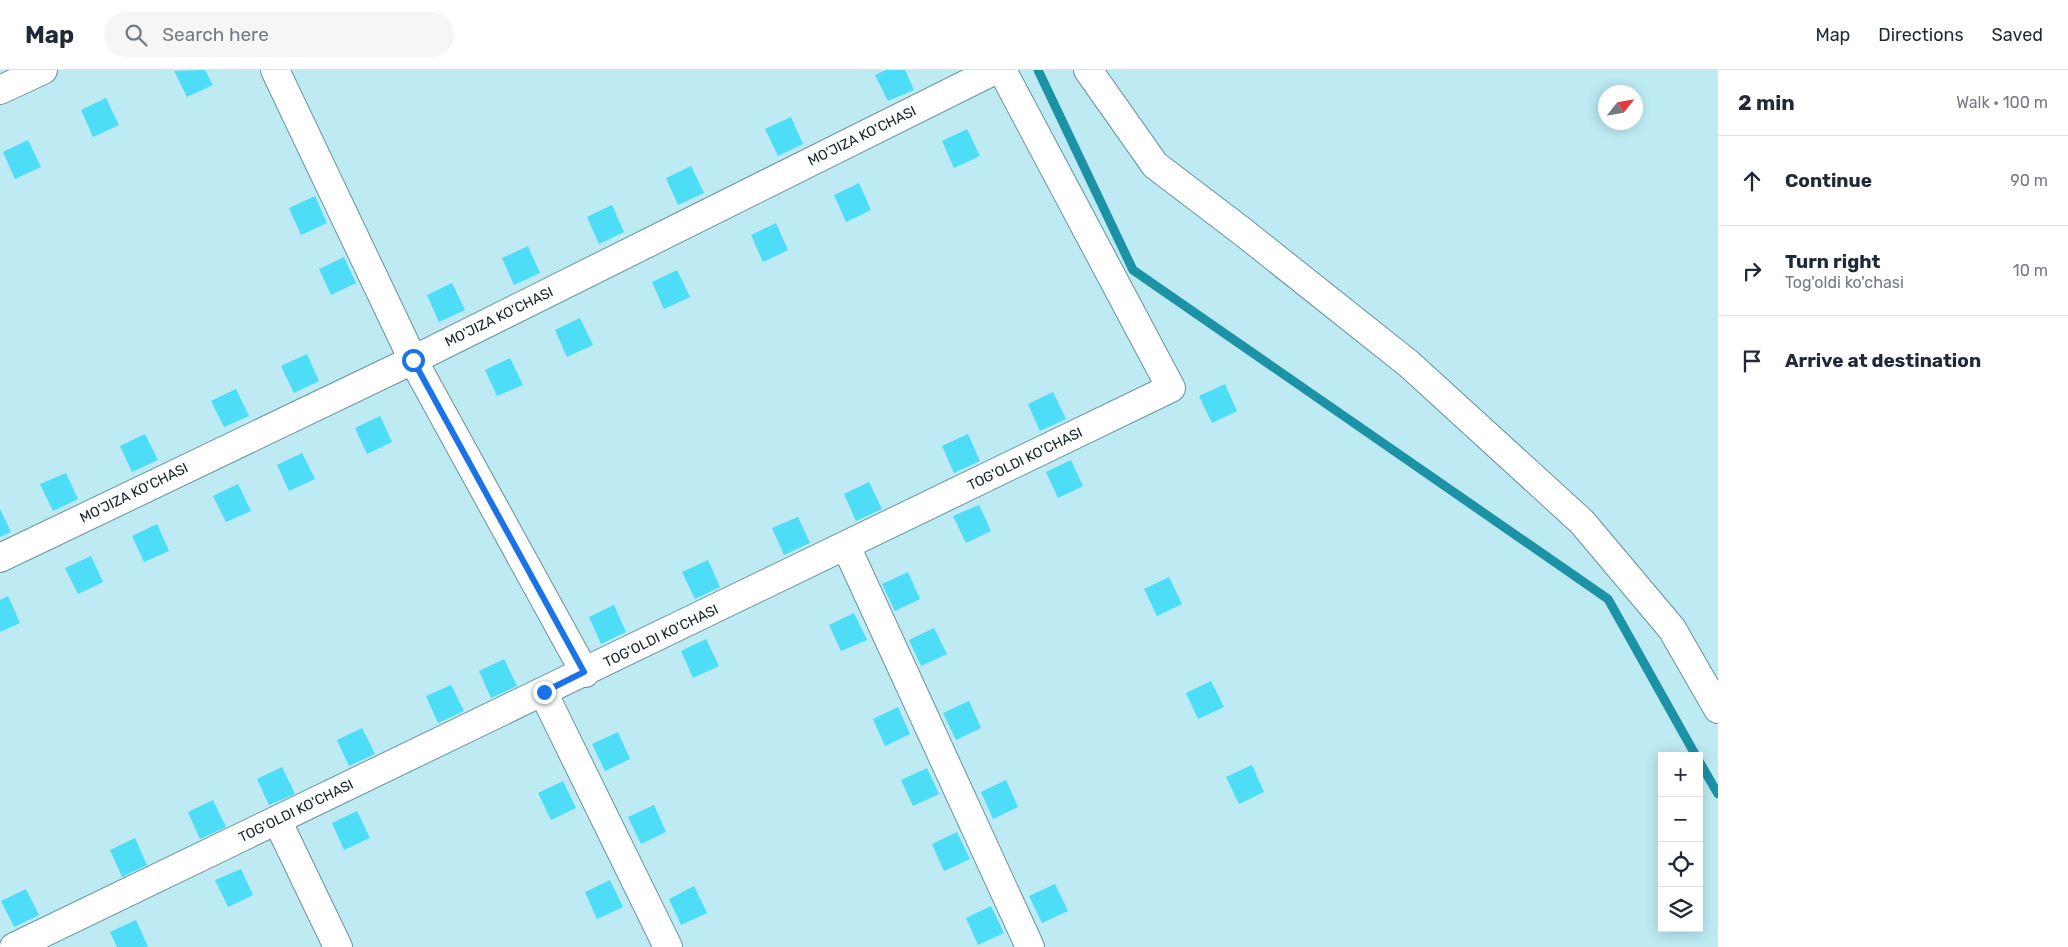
<!DOCTYPE html>
<html lang="en">
<head>
<meta charset="utf-8">
<style>
  :root { --surface:#fff; --page:#f6f6f7; --text:#1f2937; --muted:#747a83; --line:#e0e1e3 }
  body { margin:0; font-family:Rubik,sans-serif; background:var(--page); color:var(--text) }
  .controls { position:absolute; right:15px; bottom:15px; display:grid; overflow:hidden; border-radius:0px; box-shadow:0 2px 12px #0003 }
  .controls button { width:45px; height:45px; display:grid; place-items:center; padding:0; border:0; border-bottom:1px solid var(--line); background:var(--surface); color:var(--text); font:25px sans-serif }
  .compass { position:absolute; left:1598px; top:15px; width:45px; height:45px; border-radius:50%; background:var(--surface); box-shadow:0 2px 12px #0003; rotate:59deg }
  .stop { position:absolute; width:15px; height:15px; margin:-11px; border:4px solid #1a73e8; border-radius:50%; background:#fff }
  .stop.end { background:#1a73e8; border-color:#fff; box-shadow:0 1px 5px #0008 }
  .list { margin:0; padding:0; list-style:none }
  h2 { display:flex; justify-content:space-between; align-items:center; height:65px; margin:0; padding:0 20px; font-size:21px }
  h2 small { font-size:16px; font-weight:400; color:var(--muted) }
  .list li { display:grid; grid-template-columns:32px 1fr auto; gap:15px; align-items:center; box-sizing:border-box; height:90px; padding:0 20px; border-top:1px solid var(--line) }
  .list b { display:block; font-size:19px; white-space:nowrap }
  .list p { margin:0; font-size:16px; white-space:nowrap; color:var(--muted) }
  .list em { font-size:16px; font-style:normal; color:var(--muted) }
  .icon { flex:none; width:28px; height:28px; fill:none; stroke:currentColor; stroke-width:2; stroke-linecap:round; stroke-linejoin:round }
  .map { position:relative; flex:none; width:1718px; height:877px; overflow:hidden }
  header { display:flex; align-items:center; gap:30px; box-sizing:border-box; height:70px; padding:0 25px; background:var(--surface); border-bottom:1px solid var(--line) }
  header strong { font-size:24px }
  nav { display:flex; gap:28px; margin-inline-start:auto; font-size:18px }
  .search { width:350px; height:45px; background:var(--page); display:flex; align-items:center; gap:12px; box-sizing:border-box; padding:0 18px; border-radius:28px; color:var(--muted); font-size:19px }
  main { display:flex }
  aside { flex:1; background:var(--surface) }
  .map>svg:first-child { display:block }
  .lines { fill:none; stroke-linecap:round; stroke-linejoin:round }
  .stream { stroke:#1c92a6; stroke-width:9 }
  .building { fill:#4dddf7 }
  .minor-casing { stroke:#68939c; stroke-width:30 }
  .minor { stroke:#fff; stroke-width:28 }
  .route { stroke:#1a73e8; stroke-width:6 }
  .labels { text-anchor:middle; dominant-baseline:central; stroke-width:5; stroke-linejoin:round; paint-order:stroke }
  .street-label { font-size:14px; fill:#15272b; stroke:#fff }
</style>
</head>
<body>
<header>
<strong>Map</strong>
<div class="search"><svg class="icon" aria-label="search" viewBox="0 0 24 24"><circle cx="10" cy="10" r="6"/><path d="M15 15l6 6"/></svg>Search here</div>
<nav><a>Map</a><a>Directions</a><a>Saved</a></nav>
</header>
<main>
<div class="map">
<svg width="1718" height="877" viewBox="0 0 1718 877">
  <rect width="100%" height="100%" fill="#bdeaf3"/>
  <g class="lines">
    <g class="stream">
      <path d="M1038 0 1133 200 1608 529 1696 686"/>
      <path d="M1699 691 1718 724"/>
    </g>
  </g>
  <g class="building">
    <path d="M205 0 213 15 187 27 174 1Z"/>
    <path d="M886 0H905L914 20 888 31 875 5Z"/>
    <path d="M106 28 119 55 93 67 81 40Z"/>
    <path d="M791 47 803 74 778 86 765 59Z"/>
    <path d="M967 59 980 86 954 98 942 71Z"/>
    <path d="M28 70 41 97 15 109 3 82Z"/>
    <path d="M691 96 704 123 678 135 666 108Z"/>
    <path d="M859 113 871 140 846 152 834 125Z"/>
    <path d="M315 126 327 153 301 165 289 138Z"/>
    <path d="M612 135 624 162 599 174 587 147Z"/>
    <path d="M776 153 788 180 763 192 751 165Z"/>
    <path d="M528 176 540 203 514 215 502 188Z"/>
    <path d="M344 187 356 213 331 225 319 199Z"/>
    <path d="M677 200 690 227 664 239 652 212Z"/>
    <path d="M452 213 465 240 439 252 427 225Z"/>
    <path d="M580 248 593 275 567 287 555 260Z"/>
    <path d="M307 284 319 311 294 323 281 296Z"/>
    <path d="M510 288 523 315 497 326 485 300Z"/>
    <path d="M1225 314 1237 341 1212 353 1199 326Z"/>
    <path d="M236 319 249 346 224 357 211 331Z"/>
    <path d="M1053 322 1066 349 1040 361 1028 334Z"/>
    <path d="M380 346 392 372 367 384 355 358Z"/>
    <path d="M145 364 158 390 132 402 120 376Z"/>
    <path d="M968 364 980 391 954 403 942 376Z"/>
    <path d="M302 383 315 409 289 421 277 395Z"/>
    <path d="M1071 390 1083 416 1058 428 1046 402Z"/>
    <path d="M66 403 78 429 53 441 40 414Z"/>
    <path d="M869 412 882 439 856 451 844 424Z"/>
    <path d="M238 414 251 441 226 452 213 426Z"/>
    <path d="M979 435 991 461 966 473 953 446Z"/>
    <path d="M0 439 11 462 0 467Z"/>
    <path d="M798 447 810 473 784 485 772 458Z"/>
    <path d="M157 454 169 481 144 492 132 466Z"/>
    <path d="M91 486 103 512 78 524 65 498Z"/>
    <path d="M708 490 720 517 695 529 682 502Z"/>
    <path d="M908 502 920 529 895 541 882 514Z"/>
    <path d="M1169 507 1182 534 1157 546 1144 519Z"/>
    <path d="M8 526 20 553 0 562V530Z"/>
    <path d="M614 535 626 562 601 574 589 547Z"/>
    <path d="M854 543 867 570 841 581 829 555Z"/>
    <path d="M934 558 947 584 921 596 909 570Z"/>
    <path d="M706 569 719 596 693 608 681 581Z"/>
    <path d="M504 589 517 616 491 628 479 601Z"/>
    <path d="M1211 611 1224 637 1198 649 1186 623Z"/>
    <path d="M451 615 464 641 438 653 426 626Z"/>
    <path d="M969 631 981 658 956 670 943 643Z"/>
    <path d="M898 637 910 664 885 676 873 649Z"/>
    <path d="M362 658 375 684 349 696 337 670Z"/>
    <path d="M618 662 630 689 605 701 592 674Z"/>
    <path d="M1252 695 1264 722 1239 734 1226 707Z"/>
    <path d="M282 697 295 724 269 735 257 709Z"/>
    <path d="M927 698 939 724 913 736 901 710Z"/>
    <path d="M1006 710 1018 737 993 749 981 722Z"/>
    <path d="M563 711 576 738 551 750 538 723Z"/>
    <path d="M213 730 226 757 200 769 188 742Z"/>
    <path d="M654 735 666 762 641 774 628 747Z"/>
    <path d="M357 741 370 768 344 780 332 753Z"/>
    <path d="M957 762 970 789 944 801 932 774Z"/>
    <path d="M135 768 147 795 122 807 110 780Z"/>
    <path d="M241 799 253 825 228 837 215 810Z"/>
    <path d="M610 810 623 837 597 849 585 822Z"/>
    <path d="M1055 814 1068 841 1042 853 1029 826Z"/>
    <path d="M694 816 707 843 681 855 669 829Z"/>
    <path d="M26 819 39 845 14 857 1 831Z"/>
    <path d="M991 836 1004 863 978 875 966 848Z"/>
    <path d="M136 850 148 877H117L110 862Z"/>
  </g>
  <g class="lines">
    <g class="minor-casing">
      <g id="minor">
        <path d="M275 0 413 290 585 603"/>
        <path d="M1088 0 1155 95 1243 162 1409 294 1582 452 1672 559 1718 639"/>
        <path d="M0 20 43 0"/>
        <path d="M846 476 1030 877"/>
        <path d="M0 488 413 290 995 0"/>
        <path d="M543 622 668 877"/>
        <path d="M277 750 338 877"/>
        <path d="M14 877 1171 318 1002 0"/>
      </g>
    </g>
    <use href="#minor" class="minor"/>
  </g>
  <g class="lines">
    <path class="route" d="M413 290 584 602 544 622"/>
  </g>
  <g class="labels">
    <g class="street-label">
      <text transform="translate(862 66) rotate(-26)">MO'JIZA KO'CHASI</text>
      <text transform="translate(499 247) rotate(-26)">MO'JIZA KO'CHASI</text>
      <text transform="translate(1025 389) rotate(-26)">TOG'OLDI KO'CHASI</text>
      <text transform="translate(134 423) rotate(-26)">MO'JIZA KO'CHASI</text>
      <text transform="translate(661 566) rotate(-26)">TOG'OLDI KO'CHASI</text>
      <text transform="translate(296 741) rotate(-26)">TOG'OLDI KO'CHASI</text>
    </g>
  </g>
</svg>
<div class="controls">
<button>+</button>
<button>−</button>
<button><svg class="icon" aria-label="locate" viewBox="0 0 24 24"><circle cx="12" cy="12" r="6"/><path d="M12 2v4M12 18v4M2 12h4M18 12h4"/></svg></button>
<button><svg class="icon" aria-label="layers" viewBox="0 0 24 24"><path d="M12 4l9 5-9 5-9-5zM3 14l9 5 9-5"/></svg></button>
</div>
<svg class="compass" viewBox="-18 -18 36 36"><path d="M0-13l5 13h-10z" fill="#e53935"/><path d="M0 13l5-13h-10z" fill="#747a83"/></svg>
<div class="stop" style="left:413px;top:290px"></div>
<div class="stop end" style="left:544px;top:622px"></div>
</div>
<aside>
<h2>2 min<small>Walk · 100 m</small></h2>
<ul class="list">
<li><svg class="icon" aria-label="ahead" viewBox="0 0 24 24"><path d="M12 20V5M6 11l6-6 6 6"/></svg><div><b>Continue</b></div><em>90 m</em></li>
<li><svg class="icon" aria-label="right" viewBox="0 0 24 24"><path d="M7 20v-9h11M14 6l5 5-5 5"/></svg><div><b>Turn right</b><p>Tog'oldi ko'chasi</p></div><em>10 m</em></li>
<li><svg class="icon" aria-label="arrive" viewBox="0 0 24 24"><path d="M6 21V4h12l-3 4 3 4H6"/></svg><div><b>Arrive at destination</b></div></li>
</ul>
</aside>
</main>
</body>
</html>
